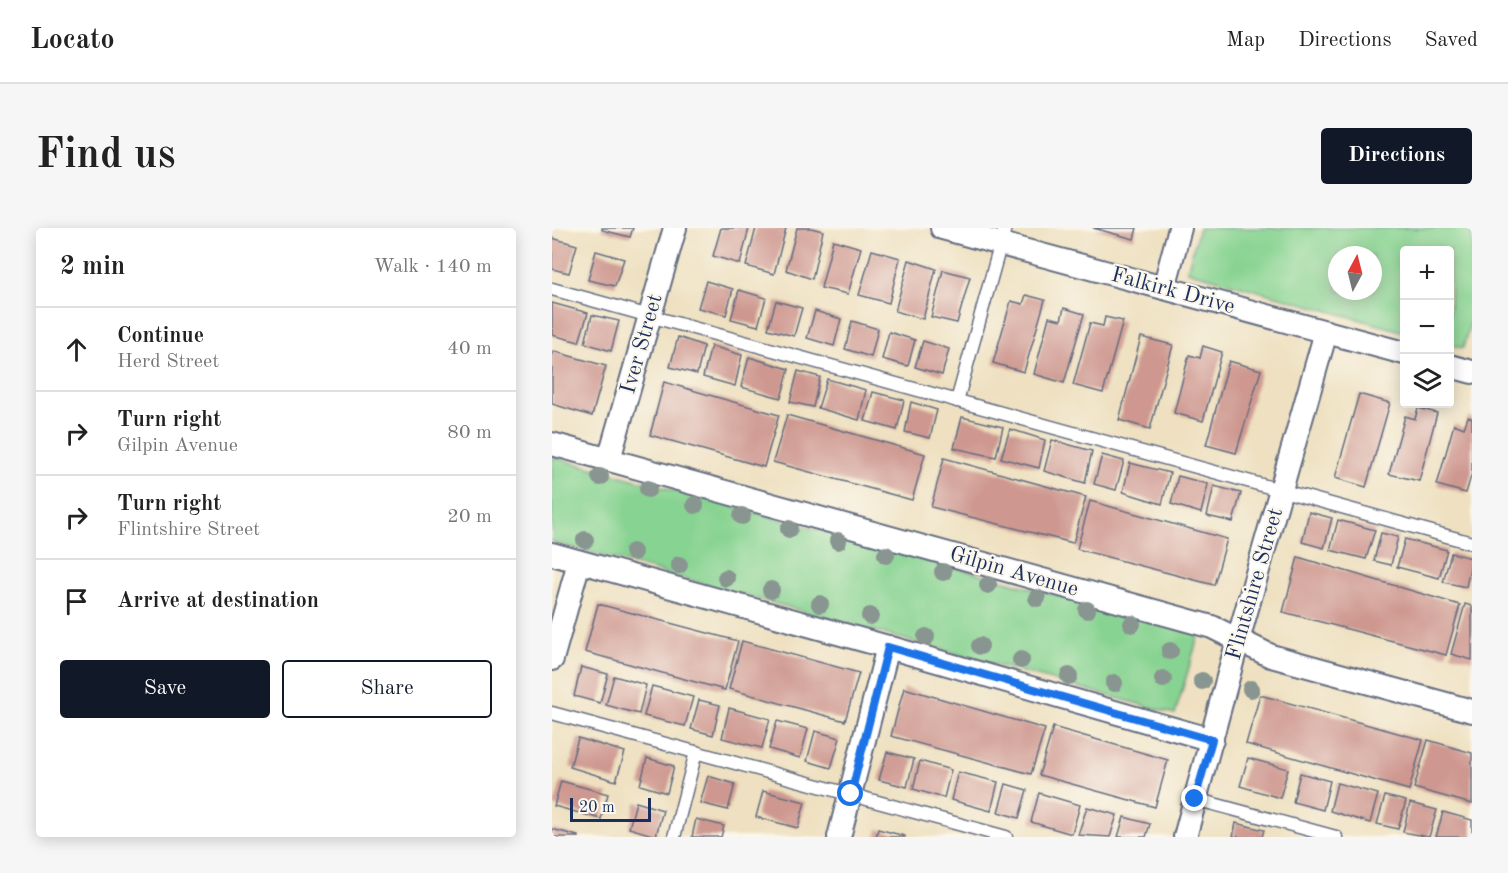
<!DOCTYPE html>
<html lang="en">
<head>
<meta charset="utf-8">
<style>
  :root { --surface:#fff; --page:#f6f6f6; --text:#222; --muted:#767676; --line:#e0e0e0; --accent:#111827 }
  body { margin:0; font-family:"Old Standard TT",serif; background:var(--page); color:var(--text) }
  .controls { position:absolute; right:18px; top:18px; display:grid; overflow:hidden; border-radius:6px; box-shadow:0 3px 15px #0003 }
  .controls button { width:54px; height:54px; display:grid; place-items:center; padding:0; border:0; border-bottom:2px solid var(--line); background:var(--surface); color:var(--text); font:30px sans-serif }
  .compass { position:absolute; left:776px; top:18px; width:54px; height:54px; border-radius:50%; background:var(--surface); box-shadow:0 3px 15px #0003; rotate:7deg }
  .scale { position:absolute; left:18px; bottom:15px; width:81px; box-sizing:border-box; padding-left:6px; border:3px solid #1b2f5e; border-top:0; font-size:16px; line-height:21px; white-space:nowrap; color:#1b2f5e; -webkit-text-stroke:4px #fbf7ec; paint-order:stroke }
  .stop { position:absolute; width:18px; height:18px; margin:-14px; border:4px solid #1a73e8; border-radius:50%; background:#fff }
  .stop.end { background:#1a73e8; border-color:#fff; box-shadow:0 2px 6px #0008 }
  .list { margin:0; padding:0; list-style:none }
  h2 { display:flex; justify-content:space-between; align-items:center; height:78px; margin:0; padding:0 24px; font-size:26px }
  h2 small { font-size:20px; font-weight:400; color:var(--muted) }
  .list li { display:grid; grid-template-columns:39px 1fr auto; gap:18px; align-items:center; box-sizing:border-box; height:84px; padding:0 24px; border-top:2px solid var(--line) }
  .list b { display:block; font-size:22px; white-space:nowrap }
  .list p { margin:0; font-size:20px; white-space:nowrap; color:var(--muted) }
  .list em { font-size:20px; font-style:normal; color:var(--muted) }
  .actions { display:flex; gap:12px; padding:18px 24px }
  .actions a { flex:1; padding:14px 0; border:2px solid var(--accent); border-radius:6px; text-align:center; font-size:21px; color:var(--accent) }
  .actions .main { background:var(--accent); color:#fff }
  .icon { flex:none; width:33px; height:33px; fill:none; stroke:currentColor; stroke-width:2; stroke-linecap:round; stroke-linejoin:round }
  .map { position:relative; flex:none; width:920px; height:609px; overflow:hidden; border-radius:6px }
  header { display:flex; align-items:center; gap:36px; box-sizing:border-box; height:84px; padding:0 30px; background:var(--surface); border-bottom:2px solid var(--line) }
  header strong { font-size:28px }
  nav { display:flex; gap:33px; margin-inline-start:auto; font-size:21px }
  .intro { display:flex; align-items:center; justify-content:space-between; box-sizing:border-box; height:144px; padding:0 36px }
  h1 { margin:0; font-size:42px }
  .button { padding:15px 27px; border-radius:6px; background:var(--accent); color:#fff; font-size:21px; font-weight:700 }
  main { display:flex; gap:36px; padding:0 36px }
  aside { flex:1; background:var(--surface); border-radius:6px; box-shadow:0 3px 15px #0003 }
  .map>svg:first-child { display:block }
  .green { fill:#87d391; stroke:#518178; stroke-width:1.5; fill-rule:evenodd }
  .building { fill:#ce9890 }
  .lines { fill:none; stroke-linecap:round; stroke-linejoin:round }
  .lane-casing { stroke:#656d80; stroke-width:15 }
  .street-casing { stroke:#656d80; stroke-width:26 }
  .lane { stroke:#fff; stroke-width:12 }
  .street { stroke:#fff; stroke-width:22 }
  .tree { fill:#899591 }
  .route { stroke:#1a73e8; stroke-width:8 }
  .labels { text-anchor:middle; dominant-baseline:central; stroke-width:4.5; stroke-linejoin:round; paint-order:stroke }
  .street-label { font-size:22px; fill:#1b2f5e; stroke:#fbf7ec }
</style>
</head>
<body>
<header>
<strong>Locato</strong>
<nav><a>Map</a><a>Directions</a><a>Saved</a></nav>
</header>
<div class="intro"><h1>Find us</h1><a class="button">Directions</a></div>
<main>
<aside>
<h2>2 min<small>Walk · 140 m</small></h2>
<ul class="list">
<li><svg class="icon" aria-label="ahead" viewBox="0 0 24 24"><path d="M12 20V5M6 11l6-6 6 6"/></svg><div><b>Continue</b><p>Herd Street</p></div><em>40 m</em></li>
<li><svg class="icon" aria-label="right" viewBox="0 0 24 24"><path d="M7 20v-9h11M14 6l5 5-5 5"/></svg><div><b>Turn right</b><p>Gilpin Avenue</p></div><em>80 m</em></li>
<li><svg class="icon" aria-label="right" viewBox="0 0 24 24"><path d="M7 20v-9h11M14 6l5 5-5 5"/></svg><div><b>Turn right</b><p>Flintshire Street</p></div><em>20 m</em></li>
<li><svg class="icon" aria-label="arrive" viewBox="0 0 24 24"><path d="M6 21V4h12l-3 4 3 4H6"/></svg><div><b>Arrive at destination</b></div></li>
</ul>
<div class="actions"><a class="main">Save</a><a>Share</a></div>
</aside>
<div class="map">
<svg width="920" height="609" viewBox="0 0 920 609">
  <rect width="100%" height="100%" fill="#fbf7ec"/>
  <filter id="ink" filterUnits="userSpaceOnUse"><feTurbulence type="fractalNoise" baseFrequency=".0167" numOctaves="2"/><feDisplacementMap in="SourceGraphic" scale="12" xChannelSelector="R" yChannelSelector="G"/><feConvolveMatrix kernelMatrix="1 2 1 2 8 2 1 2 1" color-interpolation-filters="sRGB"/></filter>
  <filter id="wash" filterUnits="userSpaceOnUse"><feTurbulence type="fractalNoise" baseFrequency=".008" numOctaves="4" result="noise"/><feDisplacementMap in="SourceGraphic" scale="24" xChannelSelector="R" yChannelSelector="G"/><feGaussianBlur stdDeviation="1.35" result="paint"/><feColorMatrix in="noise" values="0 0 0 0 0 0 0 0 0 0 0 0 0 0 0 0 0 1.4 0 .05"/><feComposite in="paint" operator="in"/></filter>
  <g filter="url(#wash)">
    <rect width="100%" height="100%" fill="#eee0c0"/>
    <g class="green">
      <path d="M647 0H920V87L911 120 898 117V22H852V104L635 43ZM785 27H821V63H785Z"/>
      <path d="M0 229 647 406 623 486 0 314Z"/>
    </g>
    <g id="blocks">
      <g class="building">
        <path d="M50 0H81L78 9 50 2Z"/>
        <path d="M169 0H197L188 36 161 28Z"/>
        <path d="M204 0H234L222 46 194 38Z"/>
        <path d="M245 0H259L271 3 260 51 234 42Z"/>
        <path d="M541 0H585L582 11Z"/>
        <path d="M0 10 25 17 17 45 0 41Z"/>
        <path d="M281 12 309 20 296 66 269 60Z"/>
        <path d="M320 22 348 30 337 75 307 67Z"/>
        <path d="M44 23 72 31 63 58 36 52Z"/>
        <path d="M357 32 384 41 371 91 343 83Z"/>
        <path d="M391 42 418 49 405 95 379 89Z"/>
        <path d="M154 53 181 61 174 87 146 80Z"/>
        <path d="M187 62 214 70 206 98 179 91Z"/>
        <path d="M474 67 493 72 472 144 441 135 459 73 471 76Z"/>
        <path d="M224 73 250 80 242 108 216 101Z"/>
        <path d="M0 75 36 85 27 114 0 107Z"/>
        <path d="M512 80 532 86 512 155 482 146 497 89 509 92Z"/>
        <path d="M263 83 289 91 282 118 255 110Z"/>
        <path d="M40 87 67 93 59 123 33 115Z"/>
        <path d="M553 89 571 93 551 165 521 157 538 95 551 98Z"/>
        <path d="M300 93 326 101 319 129 293 121Z"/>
        <path d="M337 104 363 112 356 138 330 131Z"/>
        <path d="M126 109 152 118 145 146 118 139Z"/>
        <path d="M589 109 621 117 598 201 567 192Z"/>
        <path d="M371 113 397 121 390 147 363 139Z"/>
        <path d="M159 118 190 127 183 158 151 149Z"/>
        <path d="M651 118 670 124 651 193 622 185 637 127 648 130Z"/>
        <path d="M0 123 54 138 40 188 0 176Z"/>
        <path d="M197 129 237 141 229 170 189 159Z"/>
        <path d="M677 133 709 142 684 225 654 217Z"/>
        <path d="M246 143 268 149 261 179 238 174Z"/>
        <path d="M275 151 314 162 307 192 266 180Z"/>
        <path d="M112 154 227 187 212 239 98 207Z"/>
        <path d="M321 164 352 172 345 202 313 193Z"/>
        <path d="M807 166 838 175 814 259 783 250Z"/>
        <path d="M359 174 385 182 378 210 353 204Z"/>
        <path d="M866 180 885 185 867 253 837 246 853 188 863 191Z"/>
        <path d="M235 187 373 226 360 272 221 234Z"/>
        <path d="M410 189 451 199 444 229 402 220Z"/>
        <path d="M916 189 920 190V245L914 265 885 257 902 196 912 200Z"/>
        <path d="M458 201 493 212 487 240 449 230Z"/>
        <path d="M500 212 540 223 533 255 492 243Z"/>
        <path d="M550 227 572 233 564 262 542 256Z"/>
        <path d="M392 230 534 269 521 315 379 279Z"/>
        <path d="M578 235 618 245 610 276 571 264Z"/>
        <path d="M626 248 656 256 649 285 619 276Z"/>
        <path d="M662 258 689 265 681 294 655 288Z"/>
        <path d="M538 273 675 311 662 357 525 321Z"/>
        <path d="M757 284 780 290 772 320 750 314Z"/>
        <path d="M786 292 823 302 814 331 778 322Z"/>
        <path d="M829 305 846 309 839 337 822 333Z"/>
        <path d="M853 311 895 322 887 350 845 339Z"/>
        <path d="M899 325 920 330 914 359 891 354Z"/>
        <path d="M746 329 908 377 894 427 731 384Z"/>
        <path d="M46 376 186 413 173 462 33 424Z"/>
        <path d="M913 376 920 378V432L899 426Z"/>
        <path d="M190 413 307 445 293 493 177 461Z"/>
        <path d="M29 439 56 446 48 475 22 468Z"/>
        <path d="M62 448 94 457 87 486 54 477Z"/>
        <path d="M100 458 141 469 133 498 92 488Z"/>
        <path d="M352 460 493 501 479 546 339 508Z"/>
        <path d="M708 467 871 512 857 562 694 516Z"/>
        <path d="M147 472 168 477 161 507 139 501Z"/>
        <path d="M177 480 218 491 210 520 170 510Z"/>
        <path d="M225 493 256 501 248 530 217 521Z"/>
        <path d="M501 499 616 532 603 579 487 547Z"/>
        <path d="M263 503 288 510 279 540 255 533Z"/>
        <path d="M26 510 73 524 64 553 18 539Z"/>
        <path d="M876 512 920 525V576L862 560Z"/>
        <path d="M335 524 362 531 355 559 327 552Z"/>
        <path d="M95 530 122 538 115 565 88 557Z"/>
        <path d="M696 530 736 541 728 570 688 558Z"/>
        <path d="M368 533 399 542 392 570 361 561Z"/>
        <path d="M406 544 446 554 439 583 399 572Z"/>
        <path d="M748 545 778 553 771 582 741 574Z"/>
        <path d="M156 548 183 556 176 582 148 575Z"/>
        <path d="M9 553 56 566 49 591 2 578Z"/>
        <path d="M785 555 826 566 818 595 778 583Z"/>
        <path d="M454 556 475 562 467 590 446 584Z"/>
        <path d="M211 563 253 574 246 600 204 589Z"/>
        <path d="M487 565 528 577 520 606 479 594Z"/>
        <path d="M833 568 854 573 846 601 825 596Z"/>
        <path d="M84 574 111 582 104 608 77 600Z"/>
        <path d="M858 575 885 582 877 609 851 604Z"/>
        <path d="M535 579 565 587 558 609 526 607Z"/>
        <path d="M891 584 920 592V609H884Z"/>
        <path d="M572 589 598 596 594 609H566Z"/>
        <path d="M144 591 172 598 169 609H140Z"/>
        <path d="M684 595 712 602 710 609H681Z"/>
        <path d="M0 601 26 608V609H0Z"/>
        <path d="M326 601 353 608V609H324Z"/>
      </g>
    </g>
  </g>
  <g filter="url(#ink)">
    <use href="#blocks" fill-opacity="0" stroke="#656d80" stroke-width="1.5"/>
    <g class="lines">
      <g class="lane-casing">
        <g id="lane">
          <path d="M0 61 920 315"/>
          <path d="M405 173 453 0"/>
          <path d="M0 485 454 609"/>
          <path d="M643 571 784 609"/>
          <path d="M122 609 144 524"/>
        </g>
      </g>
      <g class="street-casing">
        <g id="street">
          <path d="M390 0 852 125"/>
          <path d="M612 60 628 0"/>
          <path d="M898 138 920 144"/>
          <path d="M0 216 660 399 719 428 920 483"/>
          <path d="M57 231 123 0"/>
          <path d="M0 326 336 419 660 512"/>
          <path d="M0 431 27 334"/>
          <path d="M287 609 336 419"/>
          <path d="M633 609 686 412 774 104"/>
        </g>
      </g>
      <use href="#lane" class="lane"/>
      <use href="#street" class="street"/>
    </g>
    <g class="tree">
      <circle cx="48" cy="249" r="9"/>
      <circle cx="96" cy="261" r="9"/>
      <circle cx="143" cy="277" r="9"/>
      <circle cx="190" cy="288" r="9"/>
      <circle cx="237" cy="301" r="9"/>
      <circle cx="33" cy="312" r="9"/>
      <circle cx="286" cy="313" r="9"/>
      <circle cx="81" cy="324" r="9"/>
      <circle cx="334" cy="327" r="9"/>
      <circle cx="127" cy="337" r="9"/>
      <circle cx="391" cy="344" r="9"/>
      <circle cx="174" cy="350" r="9"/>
      <circle cx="436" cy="357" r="9"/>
      <circle cx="219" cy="362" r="9"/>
      <circle cx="485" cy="370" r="9"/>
      <circle cx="268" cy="376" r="9"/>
      <circle cx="535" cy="382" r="9"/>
      <circle cx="318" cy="388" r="9"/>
      <circle cx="580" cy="396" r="9"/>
      <circle cx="374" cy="409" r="9"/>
      <circle cx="428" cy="418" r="9"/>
      <circle cx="618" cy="423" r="9"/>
      <circle cx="469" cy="432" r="9"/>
      <circle cx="517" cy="448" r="9"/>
      <circle cx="611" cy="451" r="9"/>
      <circle cx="650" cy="453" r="9"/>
      <circle cx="562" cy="455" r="9"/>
      <circle cx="699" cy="461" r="9"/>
    </g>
  </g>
  <g class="lines" filter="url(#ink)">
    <path class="route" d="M299 566 336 419 660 512 643 571"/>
  </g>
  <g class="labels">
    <g class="street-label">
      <text transform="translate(621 63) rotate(15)">Falkirk Drive</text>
      <text transform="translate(90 116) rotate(-74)">Iver Street</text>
      <text transform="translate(462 344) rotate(16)">Gilpin Avenue</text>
      <text transform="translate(703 356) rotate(-74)">Flintshire Street</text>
    </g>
  </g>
</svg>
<div class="controls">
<button>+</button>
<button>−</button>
<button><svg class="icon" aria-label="layers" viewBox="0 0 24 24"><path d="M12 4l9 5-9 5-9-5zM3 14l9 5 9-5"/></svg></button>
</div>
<svg class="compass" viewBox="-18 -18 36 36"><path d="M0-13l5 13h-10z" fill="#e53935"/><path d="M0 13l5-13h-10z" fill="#767676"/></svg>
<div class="scale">20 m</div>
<div class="stop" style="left:299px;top:566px"></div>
<div class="stop end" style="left:643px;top:571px"></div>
</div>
</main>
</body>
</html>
